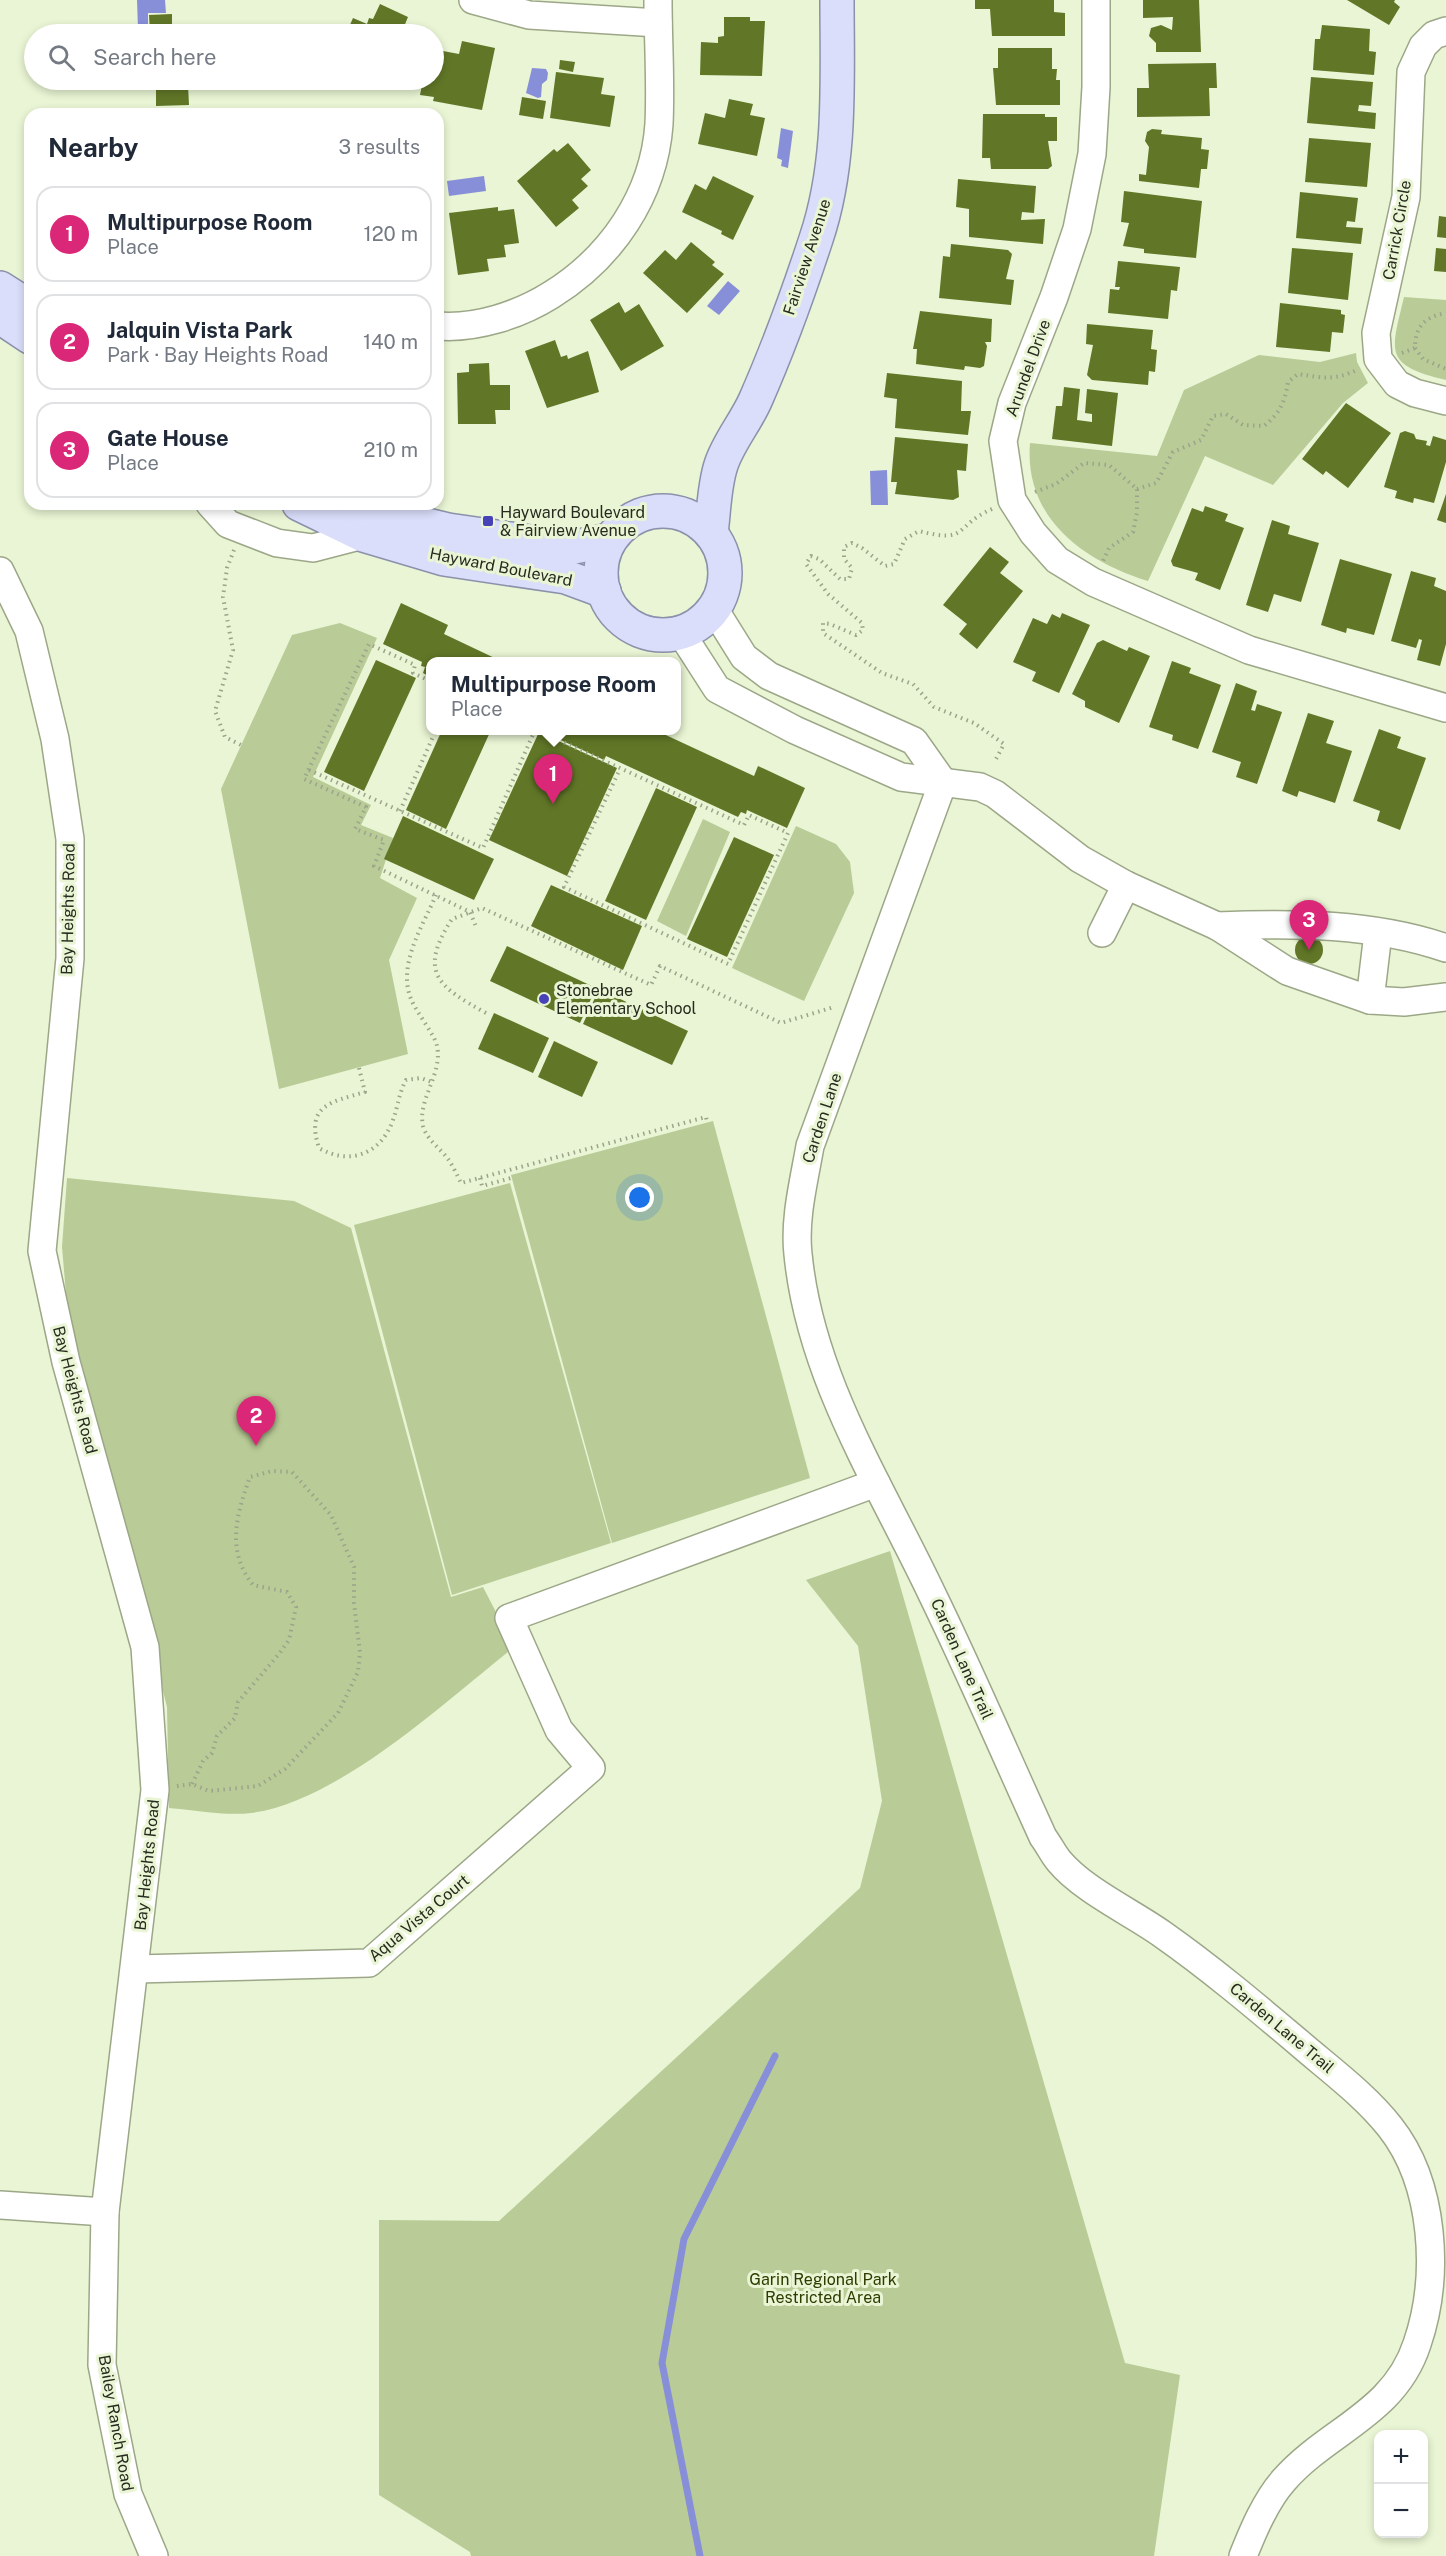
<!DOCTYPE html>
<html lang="en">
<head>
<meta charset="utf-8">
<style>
  :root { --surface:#fff; --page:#f2f2f3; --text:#1f2937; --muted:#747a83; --line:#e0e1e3; --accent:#db2777 }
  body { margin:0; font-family:"Public Sans",sans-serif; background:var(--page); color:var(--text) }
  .controls { position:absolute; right:18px; bottom:18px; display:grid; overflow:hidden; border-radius:12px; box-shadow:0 3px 9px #0003 }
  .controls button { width:54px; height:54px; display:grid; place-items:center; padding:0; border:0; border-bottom:2px solid var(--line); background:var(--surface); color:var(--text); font:30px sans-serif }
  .you { position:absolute; left:640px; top:1198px; width:21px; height:21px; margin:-15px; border:4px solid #fff; border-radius:50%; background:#1a73e8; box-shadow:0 0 0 9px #1a73e833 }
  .badge { display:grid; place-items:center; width:39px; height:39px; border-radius:50%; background:var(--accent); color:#fff; font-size:20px; font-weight:700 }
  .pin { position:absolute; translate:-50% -50px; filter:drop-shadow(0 2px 3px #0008) }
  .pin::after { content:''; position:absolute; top:32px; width:21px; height:18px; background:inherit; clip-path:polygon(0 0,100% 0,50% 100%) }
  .popup { position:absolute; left:426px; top:657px; width:255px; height:78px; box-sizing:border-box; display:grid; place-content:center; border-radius:12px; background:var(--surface); filter:drop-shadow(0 2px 4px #0005); font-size:20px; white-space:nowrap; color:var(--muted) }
  .popup b { font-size:22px; color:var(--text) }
  .popup::after { content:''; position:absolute; left:50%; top:100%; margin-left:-12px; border:12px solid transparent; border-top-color:var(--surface) }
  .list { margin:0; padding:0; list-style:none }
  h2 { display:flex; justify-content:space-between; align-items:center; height:78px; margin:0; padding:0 24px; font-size:26px }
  h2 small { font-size:20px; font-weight:400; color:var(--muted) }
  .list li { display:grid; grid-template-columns:39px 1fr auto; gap:18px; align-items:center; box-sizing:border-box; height:96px; margin:0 12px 12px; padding:0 12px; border:2px solid var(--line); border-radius:18px }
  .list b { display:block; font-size:22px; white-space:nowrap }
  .list p { margin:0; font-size:20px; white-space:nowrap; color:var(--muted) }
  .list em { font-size:20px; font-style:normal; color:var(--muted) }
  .icon { flex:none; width:33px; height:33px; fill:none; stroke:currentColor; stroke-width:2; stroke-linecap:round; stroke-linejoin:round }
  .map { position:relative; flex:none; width:1446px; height:2556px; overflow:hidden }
  .search { position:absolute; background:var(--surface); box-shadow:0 3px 9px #0003; left:24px; top:24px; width:420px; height:66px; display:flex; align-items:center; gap:15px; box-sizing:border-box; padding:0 21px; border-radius:33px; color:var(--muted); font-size:22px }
  .panel { position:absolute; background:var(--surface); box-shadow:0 3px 9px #0003; left:24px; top:108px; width:420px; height:402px; border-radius:18px }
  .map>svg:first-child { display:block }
  .green { fill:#b9cb96 }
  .water { fill:#888fd9 }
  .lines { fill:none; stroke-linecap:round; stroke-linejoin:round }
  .stream { stroke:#888fd9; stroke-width:7 }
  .building { fill:#617727 }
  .minor-casing { stroke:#9ca788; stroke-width:30 }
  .major-casing { stroke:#8c91ab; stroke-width:36 }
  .path { stroke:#9ba48b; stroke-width:4; stroke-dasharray:1.5 4.5; stroke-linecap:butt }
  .minor { stroke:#fff; stroke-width:27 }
  .major { stroke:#dadefa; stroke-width:33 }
  .poi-dot { fill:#4742b8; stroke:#e9f5d4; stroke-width:2 }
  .labels { text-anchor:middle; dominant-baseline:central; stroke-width:6; stroke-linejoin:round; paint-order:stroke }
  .street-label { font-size:16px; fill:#272b1f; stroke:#e9f5d4 }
  .poi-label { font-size:16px; fill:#272b1f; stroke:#e9f5d4; text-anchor:start }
  .park-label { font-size:16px; fill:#2e3c00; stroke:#e9f5d4 }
</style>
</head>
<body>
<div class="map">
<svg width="1446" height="2556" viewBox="0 0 1446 2556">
  <rect width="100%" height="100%" fill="#e9f5d4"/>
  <g class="green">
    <path d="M1404 297 1446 300V380C1383 365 1391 352 1404 297Z"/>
    <path d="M1356 353 1357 362 1368 383 1343 403 1273 485 1205 456 1148 581C1083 561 1024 518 1030 443L1157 456 1184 390 1259 355 1320 362Z"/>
    <path d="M340 623 377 638 313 777 371 805 361 825 393 838 380 878 417 898 389 960 408 1054 279 1089 221 789 292 635Z"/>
    <path d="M703 819 730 832 686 936 657 921Z"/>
    <path d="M796 826 836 844 850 862 854 893 804 1001 732 968Z"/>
    <path d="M713 1121 810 1478 612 1543 511 1175Z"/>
    <path d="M67 1178 294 1201 351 1228 451 1597 483 1587 514 1647C446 1701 338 1802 251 1813 227 1816 193 1810 169 1808L167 1707 67 1305 62 1247Z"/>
    <path d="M510 1183 611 1543 452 1595 354 1225Z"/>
    <path d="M890 1551 1125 2363 1180 2375 1154 2556H471L470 2552 379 2495V2220L499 2221 860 1888 882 1801 858 1646 806 1580Z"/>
  </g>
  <g class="water">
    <path d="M137 0H165L166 13H148V29H138Z"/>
    <path d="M532 68 546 69 548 73 547 80 542 84 541 97 538 98 526 93Z"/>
    <path d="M781 128 793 131 788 168 781 166 782 160 777 158Z"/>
    <path d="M484 176 486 191 449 196 447 181Z"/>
    <path d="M728 281 740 291 719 315 707 306Z"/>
    <path d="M887 470 888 505H871L870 471Z"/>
  </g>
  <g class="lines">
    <path class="stream" d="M700 2556 662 2363 684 2239 775 2056"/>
  </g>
  <g class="building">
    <path d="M975 0H1054V12L1065 13V36H992L990 9H975Z"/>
    <path d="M1143 0H1199L1201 52H1156V43L1149 36 1151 28 1161 25 1172 30 1173 17 1143 18Z"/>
    <path d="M1347 0H1395L1394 2 1400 7 1389 25Z"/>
    <path d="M380 4 408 17 401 34H346L353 18 367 24 369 18 373 19Z"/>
    <path d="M172 14V34H150L149 15Z"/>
    <path d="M724 17H750V21H765L762 76 700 75 701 42 718 43V37L724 36Z"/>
    <path d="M1322 25 1370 29 1369 51 1376 52 1374 75 1313 70 1315 39H1320Z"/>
    <path d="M462 41 495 48 482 110 433 101 434 97 420 95 423 80H434V61L441 62 443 51 459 54Z"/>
    <path d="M998 48H1052V69H1057L1056 80H1060V105H996L993 68H998Z"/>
    <path d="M560 60 575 62 573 72 559 69Z"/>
    <path d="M1216 63 1217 88H1209L1210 116 1137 117V88H1149L1148 64Z"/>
    <path d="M556 72 604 78 601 94 615 96 610 127 550 118Z"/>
    <path d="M1311 77 1373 82 1371 106 1359 105 1358 111 1376 113 1375 129 1307 123Z"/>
    <path d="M124 80H232V84L188 85 189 105 156 106V85L124 86Z"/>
    <path d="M522 97 546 101 543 119 519 115Z"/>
    <path d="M729 99 753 104 750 115 765 118 757 156 698 144 705 113 725 118Z"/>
    <path d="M983 114H1045V117H1057V141H1048L1052 166 1048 169H991L990 158H982Z"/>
    <path d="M1152 129 1162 130 1161 134 1202 138 1201 149 1209 150 1207 169H1201L1199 188 1139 181V174L1146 175 1149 147 1145 141 1147 132Z"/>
    <path d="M1309 138 1371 143 1367 187 1305 182Z"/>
    <path d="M568 143 591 170 581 179 588 186 572 200 579 208 556 227 517 181 554 149 557 152Z"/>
    <path d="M713 176 754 196 733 240 721 234 722 231 682 212 695 184 706 190Z"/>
    <path d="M958 179 1036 186 1034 213 1022 212 1021 220 1045 219 1043 244 969 237V209L956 207Z"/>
    <path d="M1124 191 1202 201 1196 258 1144 253V249L1123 246 1129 223 1121 222Z"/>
    <path d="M1300 192 1358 198 1355 222 1347 221 1346 227 1363 228 1361 244 1296 238Z"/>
    <path d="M498 207V211L514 209 519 243 504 245 506 257 487 259 489 271 458 275 449 213Z"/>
    <path d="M1439 216 1446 217V238L1437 237Z"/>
    <path d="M691 242 715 262 712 265 724 274 687 313 643 273 665 250 676 260Z"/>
    <path d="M951 244 1008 250 1012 254 1006 279 1014 280 1011 305 939 298 943 256 950 257Z"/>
    <path d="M1292 248 1353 253 1348 300 1288 293Z"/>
    <path d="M1436 248 1446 249V272L1434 271Z"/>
    <path d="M1118 261 1180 267 1177 291 1171 290 1168 319 1108 313 1110 289 1119 290 1120 287H1115Z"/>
    <path d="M619 302 625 313 639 304 664 346 621 371 590 320Z"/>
    <path d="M1280 303 1341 310V314L1345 315 1343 333 1332 332 1330 352 1276 347Z"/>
    <path d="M920 311 992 319 991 342H985L987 346 984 366 980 368 965 366 964 370 916 364 917 349H913Z"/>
    <path d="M1087 324 1153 330 1151 349 1157 350 1155 372 1149 371 1148 385 1092 380 1087 375 1093 345 1086 344Z"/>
    <path d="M555 340 561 357 567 355 568 359 588 351 599 392 547 408 525 351Z"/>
    <path d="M489 363 490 385H510V410H495L496 424H458L457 373 469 372V364Z"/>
    <path d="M887 373 962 381 961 411H971L968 435 895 428 897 399 884 397Z"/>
    <path d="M1064 387 1080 389 1077 420 1092 422V414L1085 413 1087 389 1118 393 1112 446 1052 439 1056 406H1062Z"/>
    <path d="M1346 403 1391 433 1348 488 1326 471 1323 475 1302 459Z"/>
    <path d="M1405 431 1414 434 1416 439 1427 441 1426 445 1430 446 1433 436 1446 440V462L1434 503 1414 498 1413 503 1395 498 1397 491 1384 487 1400 433Z"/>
    <path d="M895 437 968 444 966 471 957 470 959 497 953 500 895 494 897 482H891Z"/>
    <path d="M1446 494V523L1437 520Z"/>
    <path d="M1205 506 1228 514 1225 521 1244 528 1220 590 1195 580 1198 573 1173 566 1171 561 1192 508 1203 512Z"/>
    <path d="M1272 520 1290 526 1288 534 1319 543 1301 602 1274 594 1268 612 1246 605Z"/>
    <path d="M990 547 1009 562 1000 573 1023 591 977 649 959 634 967 624 943 605Z"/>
    <path d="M1340 559 1392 574 1374 635 1347 628 1346 633 1321 625Z"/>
    <path d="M1411 571 1436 578 1434 586 1446 591V644L1440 666 1417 660 1422 640 1419 639 1416 648 1391 641Z"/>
    <path d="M401 603 448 625 444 634 503 662H430V677L423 673 425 667 421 666 422 662 383 644Z"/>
    <path d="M1062 613 1090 625 1059 693 1032 681 1036 672 1013 662 1033 618 1047 624 1052 614 1060 618Z"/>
    <path d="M1103 640 1127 651 1129 647 1150 656 1119 723 1085 707V701L1072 694 1097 643Z"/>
    <path d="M376 660 416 678 364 791 324 772Z"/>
    <path d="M1172 661 1191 668 1189 673 1221 685 1198 749 1172 740 1173 735 1149 727Z"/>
    <path d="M1236 683 1257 691 1251 710 1255 711 1257 704 1282 712 1257 784 1236 777 1241 762 1212 752Z"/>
    <path d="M1308 713 1334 721 1326 743 1352 751 1335 803 1299 791 1297 797 1282 791Z"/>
    <path d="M1379 729 1401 737 1397 748 1426 758 1400 830 1377 821 1380 811 1353 801Z"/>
    <path d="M442 730H491L446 829 406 810Z"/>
    <path d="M547 730H655L754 776 758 766 805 788 787 828 747 810 746 814 741 812 738 817 606 756 604 760 552 736 553 733Z"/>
    <path d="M539 732 617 768 567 876 489 840Z"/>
    <path d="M656 788 697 807 646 920 605 901Z"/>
    <path d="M403 816 494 859 474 900 384 859Z"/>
    <path d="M734 837 774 855 727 957 687 939Z"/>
    <path d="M551 885 642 926 623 970 531 926Z"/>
    <circle cx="1309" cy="950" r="14"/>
    <path d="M507 946 596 988 580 1023 490 981Z"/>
    <path d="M599 989 688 1031 672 1065 583 1024Z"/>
    <path d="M494 1013 549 1038 533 1073 478 1049Z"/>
    <path d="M554 1041 598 1062 582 1097 538 1077Z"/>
  </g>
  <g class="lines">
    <g class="minor-casing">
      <g id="minor">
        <path d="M473 0 529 15 658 23"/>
        <path d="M1096 0V87L1092 154 1077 229 1054 297 1012 403 1003 441 1012 500 1033 533 1057 560 1093 582 1249 650 1446 708"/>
        <path d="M1446 31 1434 35 1423 46 1411 72 1406 197 1376 333 1378 359 1397 384 1415 393 1446 401"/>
        <path d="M438 326C476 329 519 315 551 295 611 258 654 196 659 124 661 82 658 41 658 0"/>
        <path d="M210 504 228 524 277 543 313 548 363 535"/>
        <path d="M0 571 29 631 55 739 70 839V958L42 1251 66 1362 145 1647 155 1790 105 2212 102 2365 128 2494 154 2556"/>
        <path d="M714 609 744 657 769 676 914 741 943 782"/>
        <path d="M681 633 717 689 795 730 901 777 980 787 995 794 1080 859 1126 885 1217 926 1287 971 1370 1000 1404 1002 1446 997"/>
        <path d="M943 782 810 1146C804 1181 794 1219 798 1254 810 1378 880 1484 932 1594 971 1674 1006 1756 1043 1837 1049 1845 1053 1854 1059 1861 1083 1890 1131 1912 1162 1934 1209 1967 1253 2004 1298 2042 1329 2069 1364 2094 1390 2127 1435 2184 1440 2277 1417 2344 1394 2414 1328 2430 1284 2480 1266 2500 1253 2531 1243 2556"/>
        <path d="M1217 926C1294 923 1373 923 1446 948"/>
        <path d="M1102 933 1126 885"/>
        <path d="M1370 1000 1378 933"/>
        <path d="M136 1969 369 1963 591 1768 559 1730 509 1618 876 1483"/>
        <path d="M0 2205 105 2212"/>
      </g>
    </g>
    <g class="major-casing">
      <g id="major">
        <path d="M0 288 30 307"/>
        <path d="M0 317 30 337"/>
        <path d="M299 504 363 535 444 559 566 577 604 591"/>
        <path d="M356 504 373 512 448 530 511 539 569 548 610 540"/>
        <circle cx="663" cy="573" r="62"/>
        <path d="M711 533C714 511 714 486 721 465 728 443 745 423 755 401 778 349 798 294 816 239 842 162 837 80 837 0"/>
      </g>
    </g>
    <g class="path">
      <path d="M1415 348 1423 359 1446 369"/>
      <path d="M1402 353 1415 348C1415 326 1425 317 1446 313"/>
      <path d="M1137 489 1156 483 1173 452 1201 440 1213 416 1226 414 1243 425 1264 426C1280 413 1285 402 1288 382L1298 374C1324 378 1334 381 1359 369"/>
      <path d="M1035 492 1056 484 1084 463 1109 465 1137 489V512L1133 532 1109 548 1103 561"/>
      <path d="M992 509C953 526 970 544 919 531L905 539 894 564 885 566 862 548 852 543 844 547V559L852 568 849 579H840L819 559 811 556 806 564 828 594 862 623 863 630 856 635 830 624 823 623V633L882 673 913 684 934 707 974 723 1004 744 996 759"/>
      <path d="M234 550 227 568 223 597 233 650 215 711 225 737 241 745"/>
      <path d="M430 681 413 673 415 665 369 644 304 779 366 807 355 829 384 840 374 866 470 912 477 929"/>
      <path d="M537 730 744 825 749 815 788 833 728 964 564 887 620 769"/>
      <path d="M309 770 483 848 535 730"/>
      <path d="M400 811 436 730"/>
      <path d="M436 895C423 926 397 964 411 999 416 1012 435 1035 437 1046 443 1074 417 1100 423 1126 427 1140 440 1148 448 1159 453 1166 457 1175 461 1183L706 1117 707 1122"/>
      <path d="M486 1013C439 987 417 973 452 919L482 908 651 985 660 966 781 1023 834 1007"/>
      <path d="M359 1068 365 1092C331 1102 305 1105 319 1148 350 1166 381 1154 393 1120 398 1106 399 1093 406 1080L421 1078 432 1082"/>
      <path d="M480 1178 482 1186 511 1178"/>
      <path d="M177 1786 192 1784 209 1791 258 1786 285 1769 338 1713 358 1672 360 1653 354 1603V1567L331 1515 292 1472 272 1471 250 1477C236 1516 226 1551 253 1585L287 1592 296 1607 289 1640 279 1654 238 1702 235 1718 217 1736 212 1753 203 1761 192 1784"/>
    </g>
    <use href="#minor" class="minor"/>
    <use href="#major" class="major"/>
  </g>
  <g class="poi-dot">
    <rect x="482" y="515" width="12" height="12" rx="3"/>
    <circle cx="544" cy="999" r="6"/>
  </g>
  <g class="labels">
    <g class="street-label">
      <text transform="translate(1397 230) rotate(-80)">Carrick Circle</text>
      <text transform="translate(807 257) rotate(-72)">Fairview Avenue</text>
      <text transform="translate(1028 368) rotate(-70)">Arundel Drive</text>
      <text transform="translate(501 567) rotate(11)">Hayward Boulevard</text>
      <text transform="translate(68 909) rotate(-89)">Bay Heights Road</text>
      <text transform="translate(822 1118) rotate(-72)">Carden Lane</text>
      <text transform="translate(75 1390) rotate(75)">Bay Heights Road</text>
      <text transform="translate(962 1659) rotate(66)">Carden Lane Trail</text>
      <text transform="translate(147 1865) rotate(-84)">Bay Heights Road</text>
      <text transform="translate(419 1918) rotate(-40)">Aqua Vista Court</text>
      <text transform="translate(1282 2028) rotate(40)">Carden Lane Trail</text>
      <text transform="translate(116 2423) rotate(80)">Bailey Ranch Road</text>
    </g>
    <g class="poi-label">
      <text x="500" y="512">Hayward Boulevard<tspan x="500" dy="18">&amp; Fairview Avenue</tspan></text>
      <text x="556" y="990">Stonebrae<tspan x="556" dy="18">Elementary School</tspan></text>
    </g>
    <g class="park-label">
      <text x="823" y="2279">Garin Regional Park<tspan x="823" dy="18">Restricted Area</tspan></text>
    </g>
  </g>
</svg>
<div class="controls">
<button>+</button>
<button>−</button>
</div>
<div class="you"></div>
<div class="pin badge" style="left:553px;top:804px">1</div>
<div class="popup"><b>Multipurpose Room</b>Place</div>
<div class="pin badge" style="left:256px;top:1446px">2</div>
<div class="pin badge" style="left:1309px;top:950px">3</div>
<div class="search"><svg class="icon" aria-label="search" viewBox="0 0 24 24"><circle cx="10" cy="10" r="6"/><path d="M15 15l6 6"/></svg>Search here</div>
<section class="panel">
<h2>Nearby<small>3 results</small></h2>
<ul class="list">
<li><span class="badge">1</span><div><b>Multipurpose Room</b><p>Place</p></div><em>120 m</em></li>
<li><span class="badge">2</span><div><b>Jalquin Vista Park</b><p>Park · Bay Heights Road</p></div><em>140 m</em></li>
<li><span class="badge">3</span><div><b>Gate House</b><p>Place</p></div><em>210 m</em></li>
</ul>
</section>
</div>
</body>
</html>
